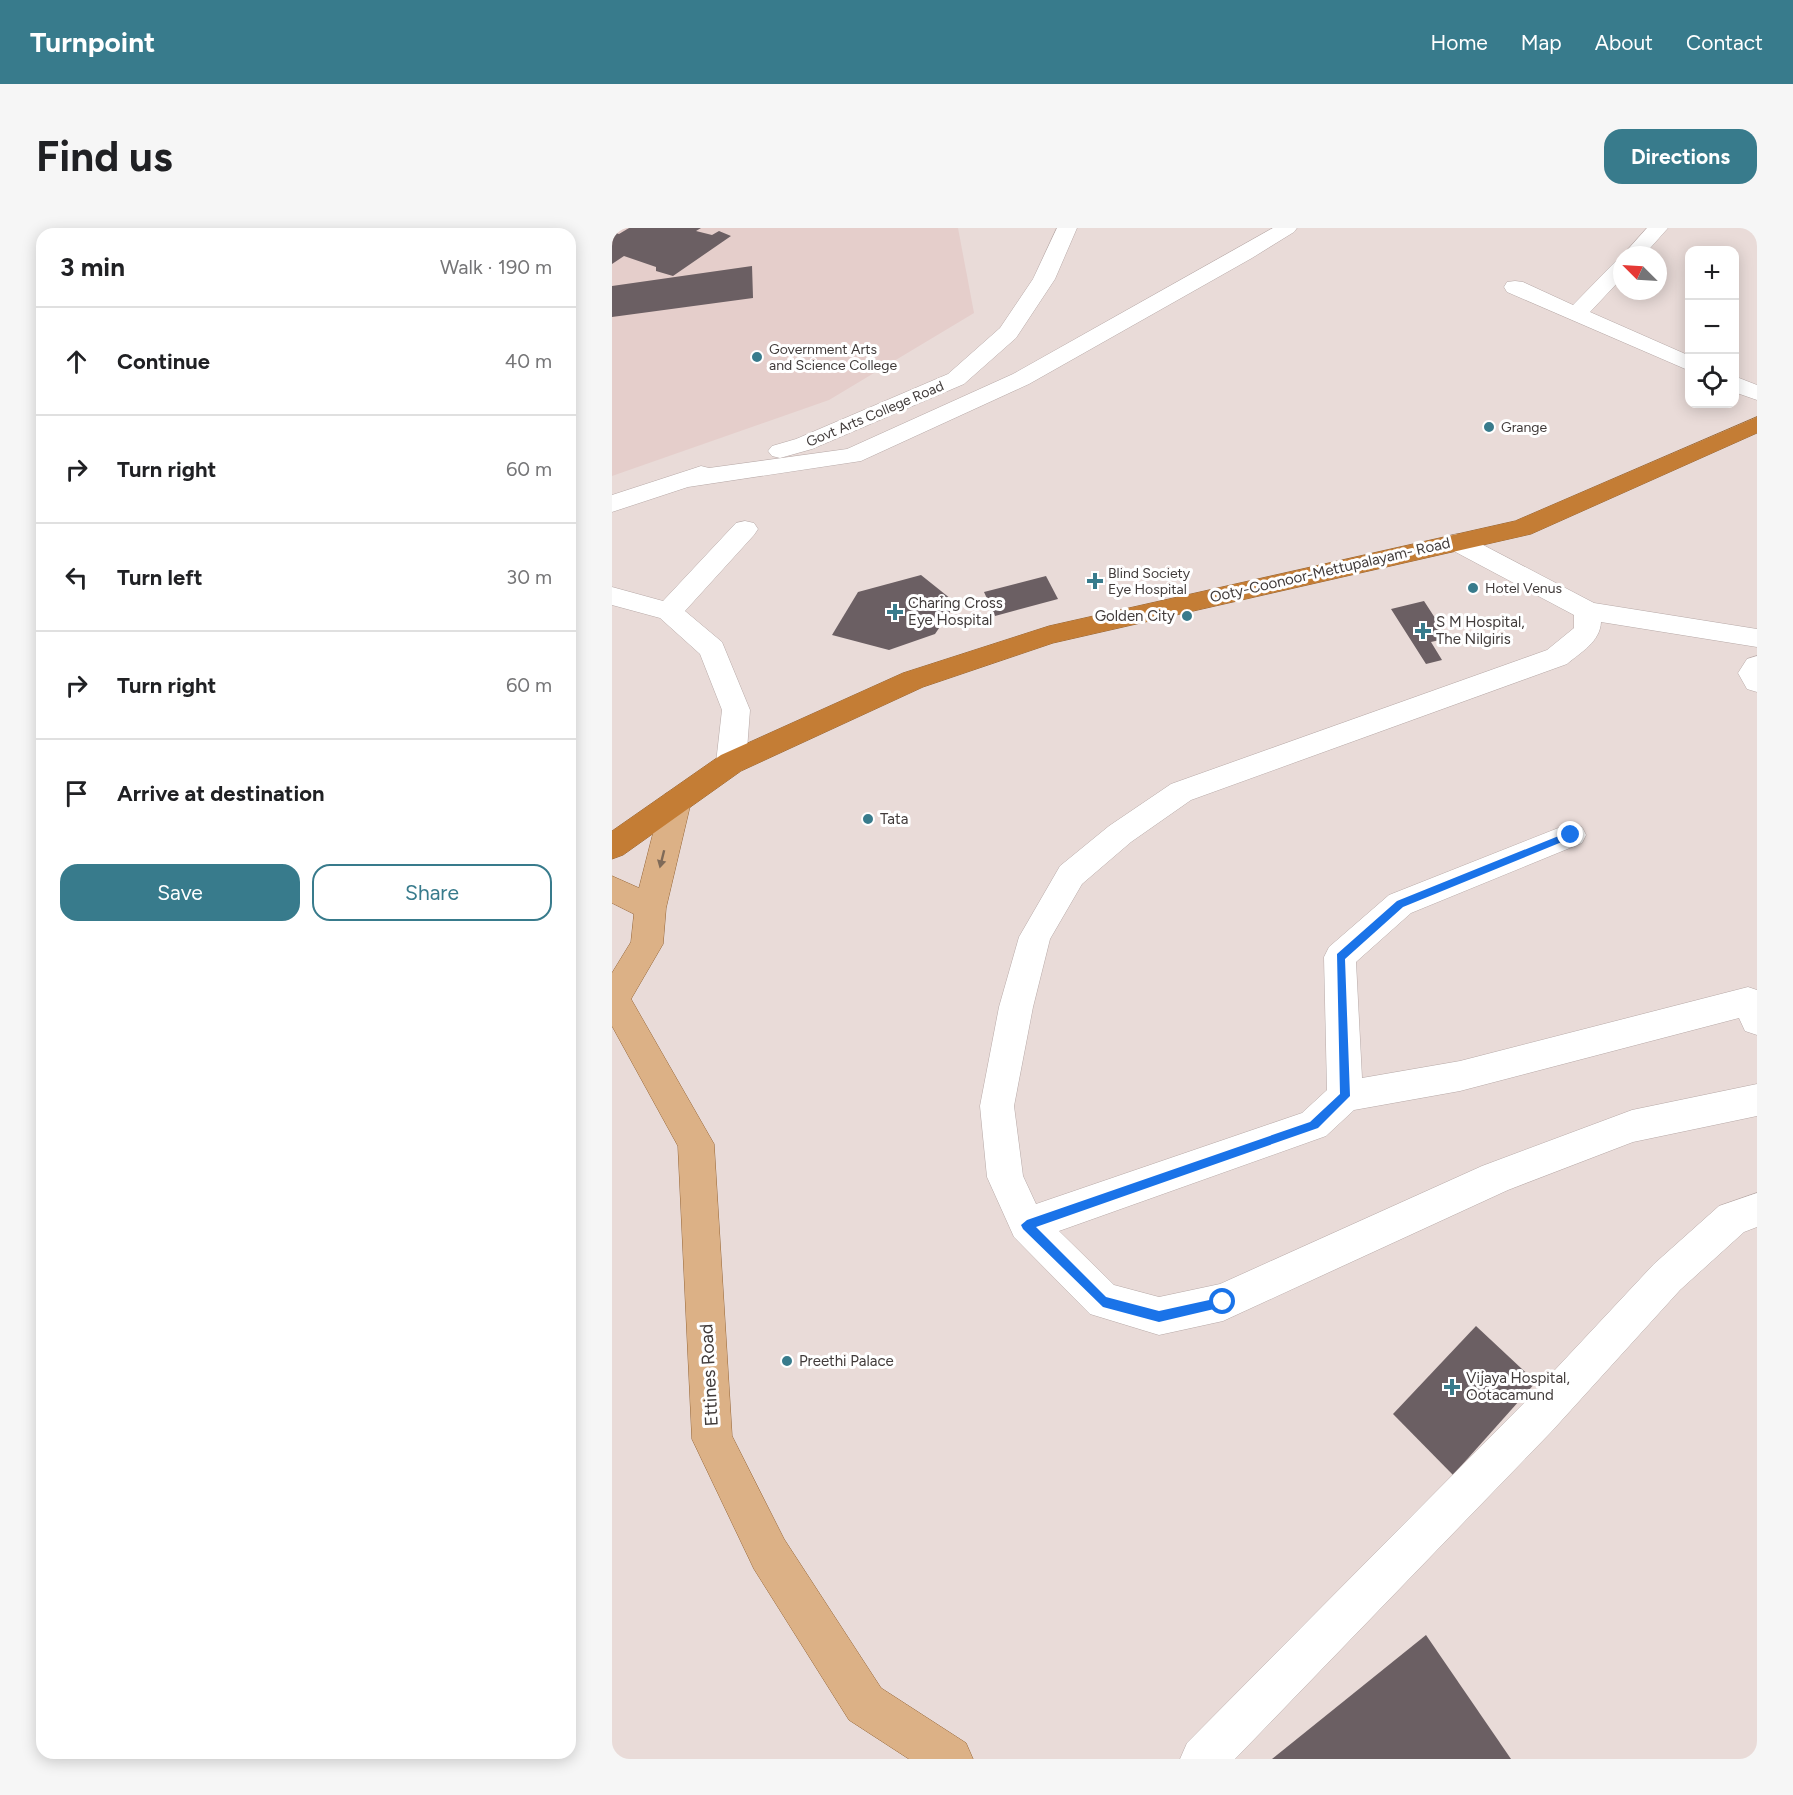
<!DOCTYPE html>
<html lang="en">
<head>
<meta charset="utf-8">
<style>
  :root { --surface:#fff; --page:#f6f6f6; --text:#202124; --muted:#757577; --line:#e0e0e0; --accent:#387b8c }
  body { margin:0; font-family:Figtree,sans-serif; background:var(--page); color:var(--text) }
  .controls { position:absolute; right:18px; top:18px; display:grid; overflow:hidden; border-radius:12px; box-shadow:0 3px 15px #0003 }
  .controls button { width:54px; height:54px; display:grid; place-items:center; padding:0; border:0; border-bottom:2px solid var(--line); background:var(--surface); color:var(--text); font:30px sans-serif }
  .compass { position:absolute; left:1001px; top:18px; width:54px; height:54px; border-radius:50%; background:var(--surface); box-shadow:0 3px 15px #0003; rotate:294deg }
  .stop { position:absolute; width:18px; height:18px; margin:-14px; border:4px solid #1a73e8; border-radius:50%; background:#fff }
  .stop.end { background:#1a73e8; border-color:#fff; box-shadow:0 2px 6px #0008 }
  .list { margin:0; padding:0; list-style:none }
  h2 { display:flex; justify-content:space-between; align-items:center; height:78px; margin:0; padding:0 24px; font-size:26px }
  h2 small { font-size:20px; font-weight:400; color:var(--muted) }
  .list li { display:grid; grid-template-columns:39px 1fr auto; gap:18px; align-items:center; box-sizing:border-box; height:108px; padding:0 24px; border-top:2px solid var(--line) }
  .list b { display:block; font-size:22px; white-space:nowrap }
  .list em { font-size:20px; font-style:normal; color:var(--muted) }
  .actions { display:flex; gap:12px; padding:18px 24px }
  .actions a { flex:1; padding:14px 0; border:2px solid var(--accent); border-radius:18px; text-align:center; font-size:21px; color:var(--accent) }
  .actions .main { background:var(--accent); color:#fff }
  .icon { flex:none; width:33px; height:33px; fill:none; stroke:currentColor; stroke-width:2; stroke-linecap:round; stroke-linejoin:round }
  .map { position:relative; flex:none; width:1145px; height:1531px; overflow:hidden; border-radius:18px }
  header { display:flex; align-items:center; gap:36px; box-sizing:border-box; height:84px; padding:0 30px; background:var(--accent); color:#fff }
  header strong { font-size:28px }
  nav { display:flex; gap:33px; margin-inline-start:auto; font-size:21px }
  .intro { display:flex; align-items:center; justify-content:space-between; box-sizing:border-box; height:144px; padding:0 36px }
  h1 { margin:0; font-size:42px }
  .button { padding:15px 27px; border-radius:18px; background:var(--accent); color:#fff; font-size:21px; font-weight:700 }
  main { display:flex; gap:36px; padding:0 36px }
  aside { flex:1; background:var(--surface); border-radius:18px; box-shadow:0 3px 15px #0003 }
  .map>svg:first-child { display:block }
  .built { fill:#e5cecb }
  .building { fill:#6b5f63 }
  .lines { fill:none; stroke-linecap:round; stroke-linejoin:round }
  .minor-casing { stroke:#b7a9a7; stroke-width:1 }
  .major-casing { stroke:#966637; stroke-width:1 }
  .highway-casing { stroke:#966637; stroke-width:1 }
  .minor { fill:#fff; fill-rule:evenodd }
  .major { fill:#dcb186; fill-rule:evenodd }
  .highway { fill:#c47d35; fill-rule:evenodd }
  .oneway { fill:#7f6a58 }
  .route { fill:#1a73e8 }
  .poi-dot { fill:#387b8c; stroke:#fff; stroke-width:2 }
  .labels { text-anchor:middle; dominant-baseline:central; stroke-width:6; stroke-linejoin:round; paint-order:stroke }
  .far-poi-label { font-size:14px; fill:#413b3a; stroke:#fff; text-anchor:start }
  .far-street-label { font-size:14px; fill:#413b3a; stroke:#fff }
  .street-label { font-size:15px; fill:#413b3a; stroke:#fff }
  .poi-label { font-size:15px; fill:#413b3a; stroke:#fff; text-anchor:start }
  .near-street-label { font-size:18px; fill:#413b3a; stroke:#fff }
</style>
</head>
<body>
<header>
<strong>Turnpoint</strong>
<nav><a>Home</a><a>Map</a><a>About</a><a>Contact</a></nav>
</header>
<div class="intro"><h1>Find us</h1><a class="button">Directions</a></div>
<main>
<aside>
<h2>3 min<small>Walk · 190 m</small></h2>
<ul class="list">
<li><svg class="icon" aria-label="ahead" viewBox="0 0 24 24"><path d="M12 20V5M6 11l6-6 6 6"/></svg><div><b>Continue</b></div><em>40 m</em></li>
<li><svg class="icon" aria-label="right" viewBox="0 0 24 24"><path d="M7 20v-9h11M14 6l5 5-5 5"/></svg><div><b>Turn right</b></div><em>60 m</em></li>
<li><svg class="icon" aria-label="left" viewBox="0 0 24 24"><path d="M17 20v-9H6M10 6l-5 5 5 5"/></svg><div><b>Turn left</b></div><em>30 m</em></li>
<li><svg class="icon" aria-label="right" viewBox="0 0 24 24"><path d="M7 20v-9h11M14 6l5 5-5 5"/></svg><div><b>Turn right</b></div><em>60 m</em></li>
<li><svg class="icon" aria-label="arrive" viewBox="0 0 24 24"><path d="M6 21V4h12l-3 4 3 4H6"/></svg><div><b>Arrive at destination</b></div></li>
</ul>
<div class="actions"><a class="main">Save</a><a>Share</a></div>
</aside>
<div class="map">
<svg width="1145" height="1531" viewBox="0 0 1145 1531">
  <rect width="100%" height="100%" fill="#e9dbd8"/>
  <path class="built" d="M0 0H346L362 85 217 172 0 248Z"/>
  <g class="building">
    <path d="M17 0H89L84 3 100 7 107 3 119 8 61 48 44 43V39L12 28 0 36V4L7 6Z"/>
    <path d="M140 38 141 70 0 89V58Z"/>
    <path d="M309 347 344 375 323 406 277 422 220 407 246 364Z"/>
    <path d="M434 348 446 371 383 388 372 364Z"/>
    <path d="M812 373 836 410 819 414 830 432 814 436 779 381Z"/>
    <path d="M864 1098 924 1154 841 1247 781 1186Z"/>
    <path d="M814 1407 899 1531H660Z"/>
  </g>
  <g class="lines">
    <g class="minor-casing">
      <g id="minor">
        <path d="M445 0H465L443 51 404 110 352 156 200 221 168 230 160 228 156 223 160 218 184 211 336 146 388 100 421 51Z"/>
        <path d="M661 0H685L682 4 640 30 417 156 249 233 76 259 0 284V267L80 241 89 238 97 240 235 221 401 146Z"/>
        <path d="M1035 0H1056L1032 27 1010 28Z"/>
        <path d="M1010 32V50L978 84 1078 128V143L895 64 892 59 895 54 903 53 911 54 961 77 1003 34Z"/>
        <path d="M1122 148 1145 157V172L1122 164Z"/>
        <path d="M133 293 142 295 146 301 142 307 73 383 110 414 138 482 134 535 129 543 119 546 109 543 104 535 110 482 88 426 48 390 0 377V359L51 373 124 295Z"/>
        <path d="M845 306 854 308 982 375 1145 401V419L989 394C988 414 969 424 955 436L579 572 519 614 470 656 438 711 421 779 402 878 411 948 424 976 690 885 715 862 712 729 717 719 777 667 959 595 970 599 974 607 970 615 799 685 744 734 750 850 848 833 1136 759 1145 762V807L1133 803 1127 790 848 863 742 882 714 908 447 1003 502 1057 547 1069 608 1056 870 938 1020 882 1145 856V888L1021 914 896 962 624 1087 611 1093 547 1107 478 1086 402 1009 375 949 368 878 387 779 407 709 448 638 497 598 559 556 935 422 962 400V387L836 320 832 314 836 308Z"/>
        <path d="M1145 428V464L1135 461 1126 445 1135 431Z"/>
        <path d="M1145 965V999L1132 1004 1068 1062 940 1203 623 1531H568L575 1515 912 1175 1042 1036 1107 978Z"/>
      </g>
    </g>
    <g class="major-casing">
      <path id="major" d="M64 563 75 566 79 574 54 680 51 716 19 771 102 916 120 1208 172 1311 269 1460 354 1515 361 1531H297L237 1492 142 1341 80 1211 66 918 0 798V745L19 714 22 686 0 675V648L27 660 49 574 53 566Z"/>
    </g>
    <g class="highway-casing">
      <path id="highway" d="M1145 189V205L919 306 441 415 311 459 129 543 11 627 0 631V603L109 527 291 445 437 398 903 293Z"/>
    </g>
    <use href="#minor" class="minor"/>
    <use href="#major" class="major"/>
    <use href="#highway" class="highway"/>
  </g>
  <defs><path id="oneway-solid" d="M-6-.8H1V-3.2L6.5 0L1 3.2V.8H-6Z" transform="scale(1.5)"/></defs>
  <use class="oneway" href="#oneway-solid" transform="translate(50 631) rotate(104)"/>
  <path class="route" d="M959 603 964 607 962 609 791 679 733 731 738 868 706 900 424 999 494 1069 547 1083 611 1069 616 1074 615 1078 547 1094 491 1079 411 1001 409 997 415 992 698 894 728 866 725 726 785 673Z"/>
  <g class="poi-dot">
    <circle cx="145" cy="129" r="6"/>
    <circle cx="877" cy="199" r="6"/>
    <path d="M480 344h6v6h6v6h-6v6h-6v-6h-6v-6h6z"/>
    <circle cx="861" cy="360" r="6"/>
    <path d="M280 375h6v6h6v6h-6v6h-6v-6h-6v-6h6z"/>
    <circle cx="575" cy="388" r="6"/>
    <path d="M808 394h6v6h6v6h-6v6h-6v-6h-6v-6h6z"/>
    <circle cx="256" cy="591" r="6"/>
    <circle cx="175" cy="1133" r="6"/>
    <path d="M837 1150h6v6h6v6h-6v6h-6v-6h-6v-6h6z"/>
  </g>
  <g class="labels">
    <g class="far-poi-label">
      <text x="157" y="121">Government Arts<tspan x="157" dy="16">and Science College</tspan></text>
      <text x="889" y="199">Grange</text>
      <text x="496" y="345">Blind Society<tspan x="496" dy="16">Eye Hospital</tspan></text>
      <text x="873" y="360">Hotel Venus</text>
    </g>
    <g class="far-street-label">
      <text transform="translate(263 186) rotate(-23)">Govt Arts College Road</text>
    </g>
    <g class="street-label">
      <text transform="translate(718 342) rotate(-13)">Ooty-Coonoor-Mettupalayam- Road</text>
    </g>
    <g class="poi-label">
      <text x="296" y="375">Charing Cross<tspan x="296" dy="17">Eye Hospital</tspan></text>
      <text x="563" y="388" text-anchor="end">Golden City</text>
      <text x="824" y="394">S M Hospital,<tspan x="824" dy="17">The Nilgiris</tspan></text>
      <text x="268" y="591">Tata</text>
      <text x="187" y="1133">Preethi Palace</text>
      <text x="854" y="1150">Vijaya Hospital,<tspan x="854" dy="17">Ootacamund</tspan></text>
    </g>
    <g class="near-street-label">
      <text transform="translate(97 1147) rotate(-93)">Ettines Road</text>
    </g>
  </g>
</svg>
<div class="controls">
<button>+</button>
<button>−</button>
<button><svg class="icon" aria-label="locate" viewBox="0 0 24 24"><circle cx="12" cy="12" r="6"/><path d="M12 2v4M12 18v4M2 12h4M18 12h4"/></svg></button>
</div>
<svg class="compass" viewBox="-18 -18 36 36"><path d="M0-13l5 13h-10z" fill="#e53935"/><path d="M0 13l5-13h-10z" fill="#757577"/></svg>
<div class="stop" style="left:611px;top:1074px"></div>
<div class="stop end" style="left:959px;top:607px"></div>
</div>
</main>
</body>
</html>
